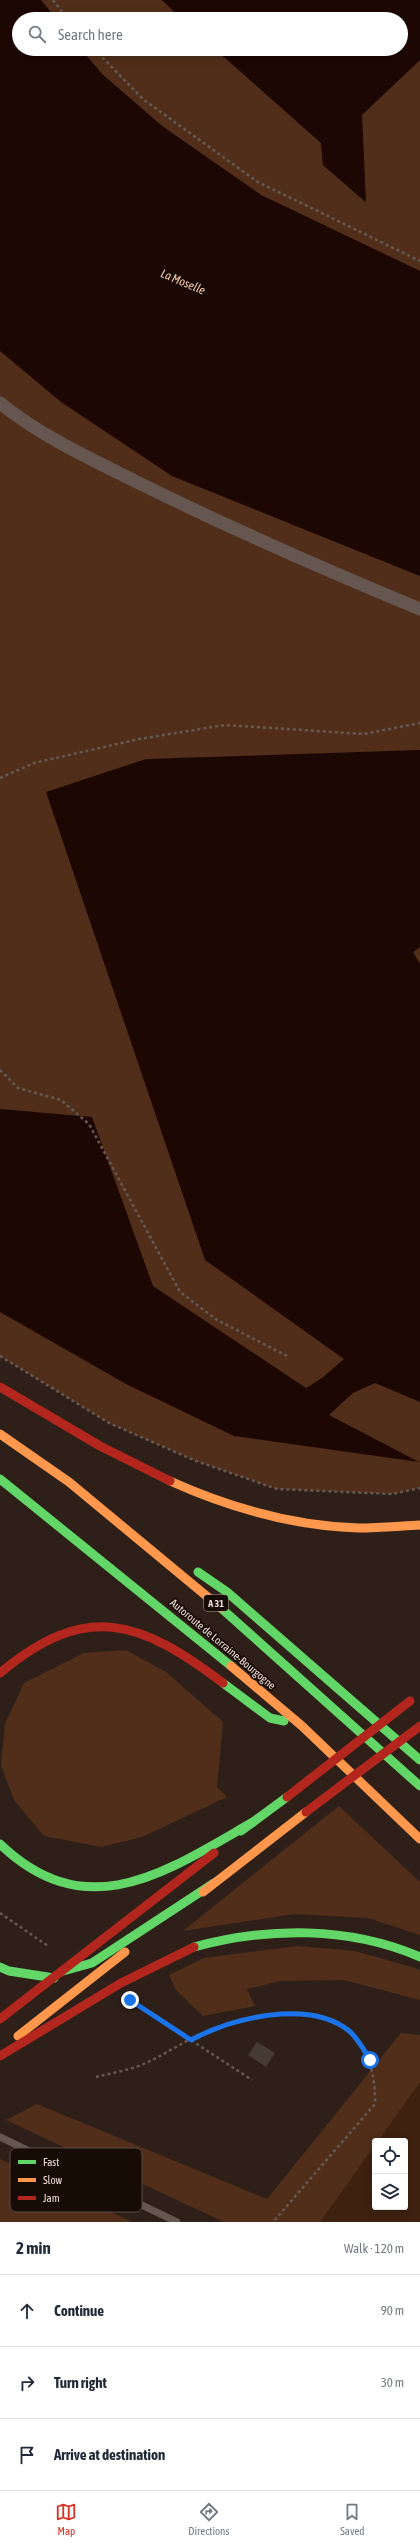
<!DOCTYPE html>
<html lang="en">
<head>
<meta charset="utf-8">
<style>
  :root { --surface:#fff; --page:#f6f6f7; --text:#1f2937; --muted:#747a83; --line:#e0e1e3; --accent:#d93025 }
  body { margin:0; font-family:"Asap Condensed",sans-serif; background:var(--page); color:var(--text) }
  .controls { position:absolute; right:12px; bottom:12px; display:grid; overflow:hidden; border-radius:4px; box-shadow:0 2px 10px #0003 }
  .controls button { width:36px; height:36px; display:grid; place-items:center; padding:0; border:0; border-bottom:1px solid var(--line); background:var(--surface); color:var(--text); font:20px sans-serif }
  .stop { position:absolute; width:12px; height:12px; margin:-9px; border:3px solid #1a73e8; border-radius:50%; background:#fff }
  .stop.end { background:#1a73e8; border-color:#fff; box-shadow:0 1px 4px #0008 }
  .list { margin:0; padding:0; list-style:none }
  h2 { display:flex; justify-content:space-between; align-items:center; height:52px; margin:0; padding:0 16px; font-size:17px }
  h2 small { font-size:13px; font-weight:400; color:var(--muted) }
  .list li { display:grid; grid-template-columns:26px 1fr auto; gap:12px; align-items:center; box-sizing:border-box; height:72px; padding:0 16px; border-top:1px solid var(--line) }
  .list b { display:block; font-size:15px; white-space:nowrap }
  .list em { font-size:13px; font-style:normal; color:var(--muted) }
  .icon { flex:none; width:22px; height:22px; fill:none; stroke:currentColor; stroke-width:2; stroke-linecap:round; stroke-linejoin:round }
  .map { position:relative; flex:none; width:420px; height:2222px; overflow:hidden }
  .search { position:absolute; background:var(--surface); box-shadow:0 2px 10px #0003; left:12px; right:12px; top:12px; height:44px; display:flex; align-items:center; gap:10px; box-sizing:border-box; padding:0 14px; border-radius:22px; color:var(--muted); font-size:15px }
  .sheet { height:268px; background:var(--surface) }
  nav { display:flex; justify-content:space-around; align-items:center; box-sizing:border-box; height:56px; border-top:1px solid var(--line); background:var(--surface); font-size:11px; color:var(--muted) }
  nav a { display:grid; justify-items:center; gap:2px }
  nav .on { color:var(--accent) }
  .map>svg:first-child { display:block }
  .built { fill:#3e210f; fill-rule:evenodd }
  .green { fill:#512e1a }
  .water { fill:#1d0702 }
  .building { fill:#463a34 }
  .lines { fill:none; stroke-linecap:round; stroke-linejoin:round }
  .path { stroke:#655953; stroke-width:2.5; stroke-dasharray:3 3; stroke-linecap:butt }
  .lane { stroke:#65574f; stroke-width:7 }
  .street { stroke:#65574f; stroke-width:13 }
  .fast { stroke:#63d668; stroke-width:9 }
  .slow { stroke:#ff974d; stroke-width:9 }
  .jam { stroke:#b3261e; stroke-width:9 }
  .jam-bridge { stroke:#b3261e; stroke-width:9 }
  .route { stroke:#1a73e8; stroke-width:5 }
  .labels { text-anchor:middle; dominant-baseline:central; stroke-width:3.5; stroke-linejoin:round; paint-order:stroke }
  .shield { fill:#160b05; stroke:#af9f97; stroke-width:1 }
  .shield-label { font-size:10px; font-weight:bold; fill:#f1dfd6 }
  .street-label { font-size:11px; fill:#f1dfd6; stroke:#160b05 }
  .water-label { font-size:12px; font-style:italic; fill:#fdcbb0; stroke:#160b05 }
  .key { fill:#160b05; stroke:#584b44; stroke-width:1 }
  .key-label { font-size:11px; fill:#f1dfd6 }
</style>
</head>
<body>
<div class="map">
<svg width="420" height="2222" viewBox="0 0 420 2222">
  <rect width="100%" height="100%" fill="#2e2018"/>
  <path class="built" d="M420 2070V2222H309ZM375 2141H405V2207H375Z"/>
  <g class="green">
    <path d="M41 0H162L182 19H56Z"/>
    <path d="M81 49H215L321 143 323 165 365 202 362 114 420 60V271L261 195 162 126 102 74Z"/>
    <path d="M0 351 172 476 420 576V1488L392 1494 277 1489 196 1461 109 1423 0 1356Z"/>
    <path d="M126 1650 166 1672 223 1722 217 1787 227 1797 142 1837 101 1847 44 1836 14 1800 1 1765 5 1724 24 1683 84 1653Z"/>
    <path d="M339 1806 420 1882V1935L368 1918 294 1914 183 1931Z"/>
    <path d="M298 1946 355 1951 415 1968 420 1970V2000L344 1980 280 1981 247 1989 255 2006 203 2016 176 1990 169 1975 204 1958Z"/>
    <path d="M401 2033 420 2035V2082L378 2141H375V2145L320 2222H224L6 2120 37 2104 267 2199Z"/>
    <path d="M0 2159 132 2222H0Z"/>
  </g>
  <g class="water">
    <path d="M0 0H41L56 19H19V49H81L102 74 162 126 261 195 420 271V576L172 476 61 402 0 351Z"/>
    <path d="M162 0H420V60L362 115 366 202 323 165 321 143 215 49H401V19H182Z"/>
    <path d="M420 750V947L413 952 420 964V1402L375 1383 353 1393 329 1415 419 1462 234 1436 126 1384 0 1312V1109L92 1117 153 1286 306 1388 322 1378 344 1359 205 1260 46 792 146 759Z"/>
  </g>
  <path class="building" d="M257 2042 275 2053 266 2067 248 2055Z"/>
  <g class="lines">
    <g class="path">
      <path d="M53 0 68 19"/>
      <path d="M94 49 144 100 258 182 420 261"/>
      <path d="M0 778 34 763 139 739 225 725 364 734 420 723"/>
      <path d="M0 1070 18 1088 61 1100 89 1124 180 1292 217 1320 289 1357"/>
      <path d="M0 1356 109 1423 196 1461 277 1489 392 1494 420 1488"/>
      <path d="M0 1913 48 1946"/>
      <path d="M131 2001 252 2080"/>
      <path d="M96 2077C112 2073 131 2070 146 2063 168 2053 188 2038 211 2030 284 2003 377 2001 375 2104L273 2222"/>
    </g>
    <path class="lane" d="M0 2137 177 2222"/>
    <path class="street" d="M0 403C42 437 93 460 141 484 232 529 326 570 420 609"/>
    <g class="fast">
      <path d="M0 1479 231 1666"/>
      <path d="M198 1572 227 1592 420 1760"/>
      <path d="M221 1608 420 1786"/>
      <path d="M223 1683 270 1718 284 1721"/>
      <path d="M241 1831 287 1797"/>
      <path d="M0 1844C88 1928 167 1871 253 1822"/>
      <path d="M194 1947C268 1927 349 1926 420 1957"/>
      <path d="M0 1967 9 1971 54 1978"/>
      <path d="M63 1971 92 1963 214 1883"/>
    </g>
    <g class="slow">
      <path d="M0 1434 69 1482 221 1608"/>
      <path d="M170 1481C230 1508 293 1526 359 1528 379 1528 400 1526 420 1525"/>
      <path d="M231 1666 302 1726 420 1839"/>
      <path d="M203 1892 306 1812"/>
      <path d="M18 2036 125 1952"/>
    </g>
    <g class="jam">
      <path d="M0 1387 100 1446 170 1481"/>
      <path d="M0 1673C86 1601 140 1620 223 1683"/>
      <path d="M0 2019 214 1853"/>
      <path d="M0 2056 121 1983 194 1947"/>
    </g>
    <g class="jam-bridge">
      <path d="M287 1797 410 1701"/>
      <path d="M306 1812 420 1726"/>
    </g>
  </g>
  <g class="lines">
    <path class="route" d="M130 2000 191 2040C232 2018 308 1999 348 2030 358 2038 364 2050 370 2060"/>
  </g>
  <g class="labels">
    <rect class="shield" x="204" y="1595" width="24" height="16" rx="3"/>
    <g class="shield-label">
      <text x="216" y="1603">A 31</text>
    </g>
    <g class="street-label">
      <text transform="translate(223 1644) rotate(40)">Autoroute de Lorraine-Bourgogne</text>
    </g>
    <g class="water-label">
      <text transform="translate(183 282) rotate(23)">La Moselle</text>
    </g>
  </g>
  <rect x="10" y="2148" width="132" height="64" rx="6" class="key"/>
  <rect x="18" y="2160" width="18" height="4" fill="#63d668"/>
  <rect x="18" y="2178" width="18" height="4" fill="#ff974d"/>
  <rect x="18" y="2196" width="18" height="4" fill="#b3261e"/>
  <g class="key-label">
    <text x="43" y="2166">Fast</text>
    <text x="43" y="2184">Slow</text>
    <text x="43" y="2202">Jam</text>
  </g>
</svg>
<div class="controls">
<button><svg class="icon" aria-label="locate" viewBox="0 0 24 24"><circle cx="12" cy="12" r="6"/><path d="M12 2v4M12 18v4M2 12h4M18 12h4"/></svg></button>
<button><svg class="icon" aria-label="layers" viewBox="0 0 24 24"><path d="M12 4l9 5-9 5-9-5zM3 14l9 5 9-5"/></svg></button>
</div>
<div class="stop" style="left:370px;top:2060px"></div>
<div class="stop end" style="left:130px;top:2000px"></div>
<div class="search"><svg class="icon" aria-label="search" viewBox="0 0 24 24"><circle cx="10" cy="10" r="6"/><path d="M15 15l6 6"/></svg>Search here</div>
</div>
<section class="sheet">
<h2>2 min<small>Walk · 120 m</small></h2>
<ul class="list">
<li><svg class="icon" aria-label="ahead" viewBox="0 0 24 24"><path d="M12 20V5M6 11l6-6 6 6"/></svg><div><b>Continue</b></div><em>90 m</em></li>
<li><svg class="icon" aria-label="right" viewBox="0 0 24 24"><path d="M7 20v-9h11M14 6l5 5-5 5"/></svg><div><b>Turn right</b></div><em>30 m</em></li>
<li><svg class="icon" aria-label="arrive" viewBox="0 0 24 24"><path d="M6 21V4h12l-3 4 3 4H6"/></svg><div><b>Arrive at destination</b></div></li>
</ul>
</section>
<nav>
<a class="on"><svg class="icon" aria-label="map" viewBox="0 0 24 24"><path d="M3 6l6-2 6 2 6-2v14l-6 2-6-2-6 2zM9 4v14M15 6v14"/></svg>Map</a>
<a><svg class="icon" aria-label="directions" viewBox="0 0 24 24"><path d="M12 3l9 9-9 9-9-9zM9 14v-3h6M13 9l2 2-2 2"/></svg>Directions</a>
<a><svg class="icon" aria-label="saved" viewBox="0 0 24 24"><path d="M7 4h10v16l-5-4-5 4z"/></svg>Saved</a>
</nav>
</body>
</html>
